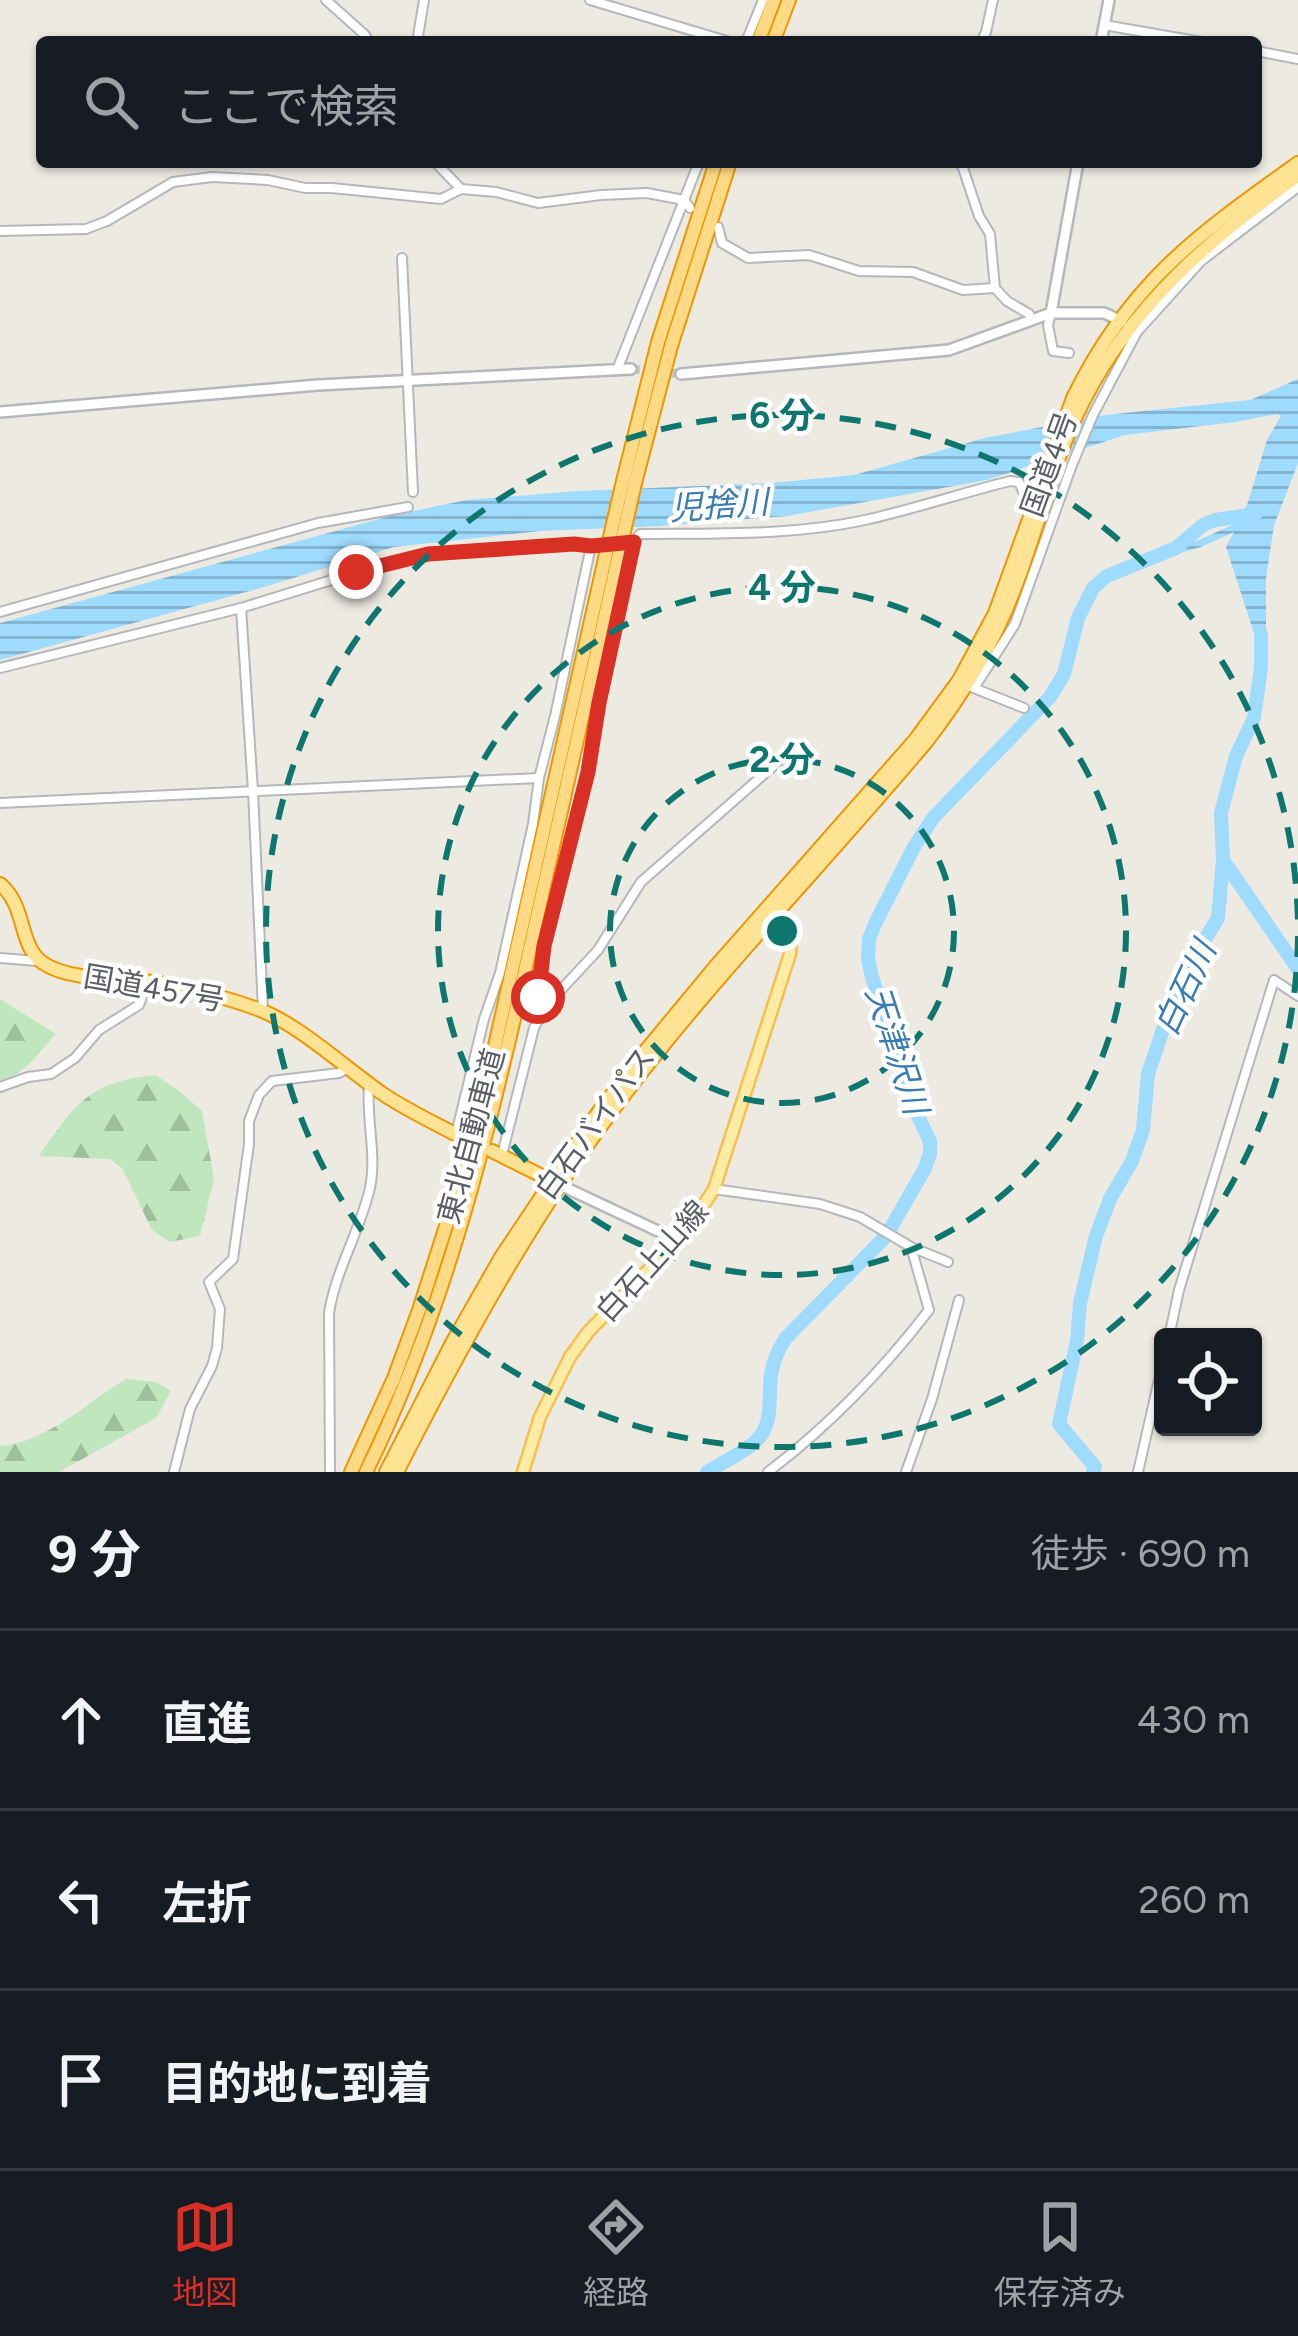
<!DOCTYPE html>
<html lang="ja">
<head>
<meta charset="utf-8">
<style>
  :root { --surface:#171b24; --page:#20242c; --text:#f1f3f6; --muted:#9ea1a6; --line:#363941; --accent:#d93025 }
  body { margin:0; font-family:Figtree,"Noto Sans JP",sans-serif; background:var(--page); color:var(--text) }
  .controls { position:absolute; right:36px; bottom:36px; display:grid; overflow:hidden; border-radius:12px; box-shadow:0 3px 9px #0004 }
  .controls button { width:108px; height:108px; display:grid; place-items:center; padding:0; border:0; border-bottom:3px solid var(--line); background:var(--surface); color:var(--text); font:60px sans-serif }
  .stop { position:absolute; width:36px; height:36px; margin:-27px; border:9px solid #d93025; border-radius:50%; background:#fff }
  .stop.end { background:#d93025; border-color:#fff; box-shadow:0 3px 12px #0008 }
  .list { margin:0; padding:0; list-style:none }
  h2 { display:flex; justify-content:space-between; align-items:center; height:156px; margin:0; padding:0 48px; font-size:51px }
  h2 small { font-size:39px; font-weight:400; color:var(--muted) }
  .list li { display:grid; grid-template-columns:78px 1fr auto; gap:36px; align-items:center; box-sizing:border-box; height:180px; padding:0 48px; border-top:3px solid var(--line) }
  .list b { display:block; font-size:45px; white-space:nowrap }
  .list em { font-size:39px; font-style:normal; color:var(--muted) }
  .icon { flex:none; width:66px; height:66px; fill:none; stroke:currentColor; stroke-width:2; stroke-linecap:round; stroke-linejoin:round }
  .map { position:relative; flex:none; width:1298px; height:1472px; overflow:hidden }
  .search { position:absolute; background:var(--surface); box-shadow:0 3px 9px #0004; left:36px; right:36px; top:36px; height:132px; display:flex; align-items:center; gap:30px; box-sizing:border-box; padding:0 42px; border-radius:12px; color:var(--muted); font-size:45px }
  .sheet { height:696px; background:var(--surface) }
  nav { display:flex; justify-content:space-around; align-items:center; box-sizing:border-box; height:168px; border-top:3px solid var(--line); background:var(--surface); font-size:33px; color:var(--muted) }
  nav a { display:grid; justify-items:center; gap:6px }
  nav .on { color:var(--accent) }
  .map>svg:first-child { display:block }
  .forest { fill:url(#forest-firs) }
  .water { fill:url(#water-rules) }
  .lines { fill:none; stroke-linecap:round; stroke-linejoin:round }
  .river { stroke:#9fdaff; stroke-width:14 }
  .tertiary-tunnel { stroke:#c8c7c2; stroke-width:9; stroke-dasharray:9 4.5; stroke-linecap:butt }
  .minor-casing { stroke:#b4b8bc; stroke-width:12 }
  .tertiary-casing { stroke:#b4b8bc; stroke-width:14 }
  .primary-casing { stroke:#f5bf53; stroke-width:15 }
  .trunk-casing { stroke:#ee9700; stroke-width:16 }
  .motorway-casing { stroke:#ee9700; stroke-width:16 }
  .minor { stroke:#fff; stroke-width:8 }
  .tertiary { stroke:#fff; stroke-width:9 }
  .primary { stroke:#ffeca4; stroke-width:10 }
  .trunk { stroke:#ffe395; stroke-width:12 }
  .motorway { stroke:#ffda86; stroke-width:12 }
  .motorway-bridge-casing { stroke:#ee9700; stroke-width:16; stroke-linecap:butt }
  .motorway-bridge { stroke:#ffda86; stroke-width:12 }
  .route { stroke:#d93025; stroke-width:15 }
  .ring { fill:none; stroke:#0f766e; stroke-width:6; stroke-dasharray:21 15 }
  .labels { text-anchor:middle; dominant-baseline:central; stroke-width:9; stroke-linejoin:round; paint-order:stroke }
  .street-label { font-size:30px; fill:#5a5e63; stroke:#fff }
  .water-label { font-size:33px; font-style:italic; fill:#3a7bb3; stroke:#fff }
  .centre { fill:#0f766e; stroke:#fff; stroke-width:6 }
  .ring-label { font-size:36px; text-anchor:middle; font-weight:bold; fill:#0f766e; stroke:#fff; stroke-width:9; stroke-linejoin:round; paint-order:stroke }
</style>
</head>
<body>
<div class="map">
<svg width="1298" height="1472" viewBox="0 0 1298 1472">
  <defs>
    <pattern id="forest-firs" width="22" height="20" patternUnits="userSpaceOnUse" patternTransform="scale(3)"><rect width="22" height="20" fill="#bfe6bc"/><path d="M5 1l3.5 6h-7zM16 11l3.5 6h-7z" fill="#9ebe9c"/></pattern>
    <pattern id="water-rules" width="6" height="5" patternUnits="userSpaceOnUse" patternTransform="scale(3)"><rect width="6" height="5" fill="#9fdaff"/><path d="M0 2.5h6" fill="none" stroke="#85b4d2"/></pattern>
  </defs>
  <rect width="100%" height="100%" fill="#edeae1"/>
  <g class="forest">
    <path d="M0 999 56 1034 32 1061 0 1089Z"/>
    <path d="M155 1075 178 1090 202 1111 214 1179 200 1236 170 1242 152 1230 122 1168 110 1159 39 1156C75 1105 87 1082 155 1075Z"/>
    <path d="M126 1379 156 1382 171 1391 156 1418 59 1472H0V1446C48 1442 86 1403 126 1379Z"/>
  </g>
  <path class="water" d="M1298 379V463L1274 525 1266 578V670L1226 547 1234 532 1201 547 1163 558 1166 547 1197 541 1234 524 1247 505 1267 440 1281 416 1278 414 1235 422 1125 435 987 480 787 516 661 526 540 531 394 547 264 587 0 660V623L390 516 466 500 579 491 771 483 854 475 985 438 1105 415 1250 400Z"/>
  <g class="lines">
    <g class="river">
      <path d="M1223 860 1298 969"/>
      <path d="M707 1472C723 1462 744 1453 757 1440 774 1423 768 1397 771 1375 773 1361 778 1350 785 1339L886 1236 924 1170 930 1154V1141L916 1112 872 977 868 959 869 939 875 924 914 847 933 818 1050 697 1064 674 1078 618 1093 588 1107 576 1176 548 1203 525 1215 520 1256 514"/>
      <path d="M1093 1472 1095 1467 1059 1424 1077 1341 1080 1303 1096 1236 1110 1199 1132 1161 1143 1130 1148 1074 1170 1009 1193 959 1218 918 1223 860 1221 813 1236 756 1254 718 1261 667V634"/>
    </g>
    <path class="tertiary-tunnel" d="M631 369 681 374"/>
    <g class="minor-casing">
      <g id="minor">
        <path d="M326 0 365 35 369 42"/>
        <path d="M590 0 730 42"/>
        <path d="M1104 25 1202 42"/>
        <path d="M417 42 424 0"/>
        <path d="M746 42 763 0"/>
        <path d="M981 42 986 32 993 0"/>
        <path d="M1256 51 1298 59"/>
        <path d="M435 162 461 189"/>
        <path d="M961 162 979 216 990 234 995 288 1007 301 1029 314 1032 319"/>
        <path d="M718 227 722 243 748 258 809 255 859 271 913 272 963 290 995 288"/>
        <path d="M0 231 86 229 107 221 173 182 212 177 268 180 305 188H332L441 199 461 189 496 192 538 203 601 195 647 193 684 200 690 208"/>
        <path d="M402 258 413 492"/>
        <path d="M1051 313 1048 325 1053 351 1069 353"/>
        <path d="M617 370 699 162"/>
        <path d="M241 608 253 791 263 1011"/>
        <path d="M0 612 318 523 408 507"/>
        <path d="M0 668 241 608 393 561 455 551 574 544 591 546 634 542 640 534C714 533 792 536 865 520 914 509 962 493 1010 481L1019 482 1025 496 1035 500"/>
        <path d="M971 687 1024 708"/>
        <path d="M974 688 1015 624 1072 465 1093 415 1137 332 1201 261 1298 187"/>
        <path d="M0 803 539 778"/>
        <path d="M0 958 37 961"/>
        <path d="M546 1006 538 997 545 946 588 772 599 703 634 542"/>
        <path d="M0 1087 28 1077 51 1074 75 1058 99 1030 139 1005 147 983"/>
        <path d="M456 1134 484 1019 500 973 533 824 539 778 555 716 591 546"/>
        <path d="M502 1155 534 1028 546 1006 598 950 641 882 786 755"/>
        <path d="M714 1189 820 1204 860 1217 911 1247 948 1262"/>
        <path d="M1169 1337 1179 1290 1274 980 1298 996"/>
        <path d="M174 1472 190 1409 212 1366 217 1348 220 1309 209 1282 233 1259 249 1144V1121L259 1095 272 1081 339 1073 348 1068"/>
        <path d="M330 1472 329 1313C336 1269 360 1231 370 1188 377 1154 366 1120 369 1085"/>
        <path d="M768 1472C830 1425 882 1371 929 1310L911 1247"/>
        <path d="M906 1472 932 1399 959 1300"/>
        <path d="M1138 1472 1163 1362"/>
      </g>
    </g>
    <g class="tertiary-casing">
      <g id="tertiary">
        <path d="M1101 42 1109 0"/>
        <path d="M1051 313 1078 162"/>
        <path d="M681 374 949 350 1051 313H1104L1122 321"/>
        <path d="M0 412 318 385 631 369"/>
        <path d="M560 1185 677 1240"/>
      </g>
    </g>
    <g class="primary-casing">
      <path id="primary" d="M523 1472 540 1417 570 1357 588 1332 687 1230 714 1189 790 954C793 934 782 925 769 912"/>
    </g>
    <g class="trunk-casing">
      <g id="trunk">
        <path d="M0 884C27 906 18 946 43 963 69 981 121 978 152 982 185 987 229 998 260 1010 298 1024 348 1070 383 1094 408 1111 437 1124 464 1139"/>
        <path d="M492 1151 554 1182"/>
        <path d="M386 1472 452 1343 501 1257 594 1118 637 1061 714 968 915 740 959 680 995 613 1073 398C1129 283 1197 235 1298 163"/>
        <path d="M397 1472C458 1353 522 1234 601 1126 700 990 819 870 927 741 965 692 996 640 1017 582 1040 521 1054 457 1084 400 1133 304 1212 237 1298 175"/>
      </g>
    </g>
    <g class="motorway-casing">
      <g id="motorway">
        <path d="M758 42 774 0"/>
        <path d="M773 42 789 0"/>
        <path d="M623 481 658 342 716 162"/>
        <path d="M635 483 671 346 730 162"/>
        <path d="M351 1472 394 1378 419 1310 464 1170 487 1081 606 554"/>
        <path d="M366 1472C448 1305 491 1124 531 944 560 814 590 684 619 554"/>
      </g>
    </g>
    <use href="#minor" class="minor"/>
    <use href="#tertiary" class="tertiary"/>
    <use href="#primary" class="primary"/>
    <use href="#trunk" class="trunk"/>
    <use href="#motorway" class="motorway"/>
    <g class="motorway-bridge-casing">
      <g id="motorway-bridge">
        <path d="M606 554 623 481"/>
        <path d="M619 554 635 483"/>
      </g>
    </g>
    <use href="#motorway-bridge" class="motorway-bridge"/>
  </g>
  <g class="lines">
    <path class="route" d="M356 572 428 554 574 544 591 546 634 542 599 703 588 772 544 946 538 997"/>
  </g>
  <g class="ring">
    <circle cx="782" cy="931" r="172"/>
    <circle cx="782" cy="931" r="344"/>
    <path d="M1298 936A516 516 0 1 1 1298 926"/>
  </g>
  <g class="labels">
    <g class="street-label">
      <text transform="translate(1049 464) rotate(-70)">国道4号</text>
      <text transform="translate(154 988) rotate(10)">国道457号</text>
      <text transform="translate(595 1123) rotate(-54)">白石バイパス</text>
      <text transform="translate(471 1136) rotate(-75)">東北自動車道</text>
      <text transform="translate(652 1261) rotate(-48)">白石上山線</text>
    </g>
    <g class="water-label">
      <text transform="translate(719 505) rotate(-4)">児捨川</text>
      <text transform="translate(1185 988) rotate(-65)">白石川</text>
      <text transform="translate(897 1050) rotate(72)">天津沢川</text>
    </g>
  </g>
  <circle cx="782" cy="931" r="18" class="centre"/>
  <g class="ring-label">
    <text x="782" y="428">6 分</text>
    <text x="782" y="600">4 分</text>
    <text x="782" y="772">2 分</text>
  </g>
</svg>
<div class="controls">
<button><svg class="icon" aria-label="locate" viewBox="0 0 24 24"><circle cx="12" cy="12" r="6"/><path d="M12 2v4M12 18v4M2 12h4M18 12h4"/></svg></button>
</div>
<div class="stop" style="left:538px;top:997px"></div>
<div class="stop end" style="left:356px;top:572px"></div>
<div class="search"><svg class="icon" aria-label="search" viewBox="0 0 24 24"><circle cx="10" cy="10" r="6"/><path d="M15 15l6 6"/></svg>ここで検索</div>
</div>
<section class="sheet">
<h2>9 分<small>徒歩 · 690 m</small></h2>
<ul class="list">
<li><svg class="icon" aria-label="ahead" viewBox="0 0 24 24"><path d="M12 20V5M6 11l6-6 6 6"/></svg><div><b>直進</b></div><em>430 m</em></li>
<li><svg class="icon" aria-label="left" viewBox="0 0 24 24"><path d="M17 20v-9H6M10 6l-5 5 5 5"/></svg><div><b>左折</b></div><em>260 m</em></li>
<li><svg class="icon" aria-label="arrive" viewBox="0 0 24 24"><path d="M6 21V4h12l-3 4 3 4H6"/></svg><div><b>目的地に到着</b></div></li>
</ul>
</section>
<nav>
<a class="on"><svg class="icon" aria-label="map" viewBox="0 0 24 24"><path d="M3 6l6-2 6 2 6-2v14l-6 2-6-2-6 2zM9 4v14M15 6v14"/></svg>地図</a>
<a><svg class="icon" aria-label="directions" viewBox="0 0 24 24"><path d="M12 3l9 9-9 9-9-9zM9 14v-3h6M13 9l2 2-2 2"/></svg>経路</a>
<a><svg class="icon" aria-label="saved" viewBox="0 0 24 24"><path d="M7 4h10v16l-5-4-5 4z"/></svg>保存済み</a>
</nav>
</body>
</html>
